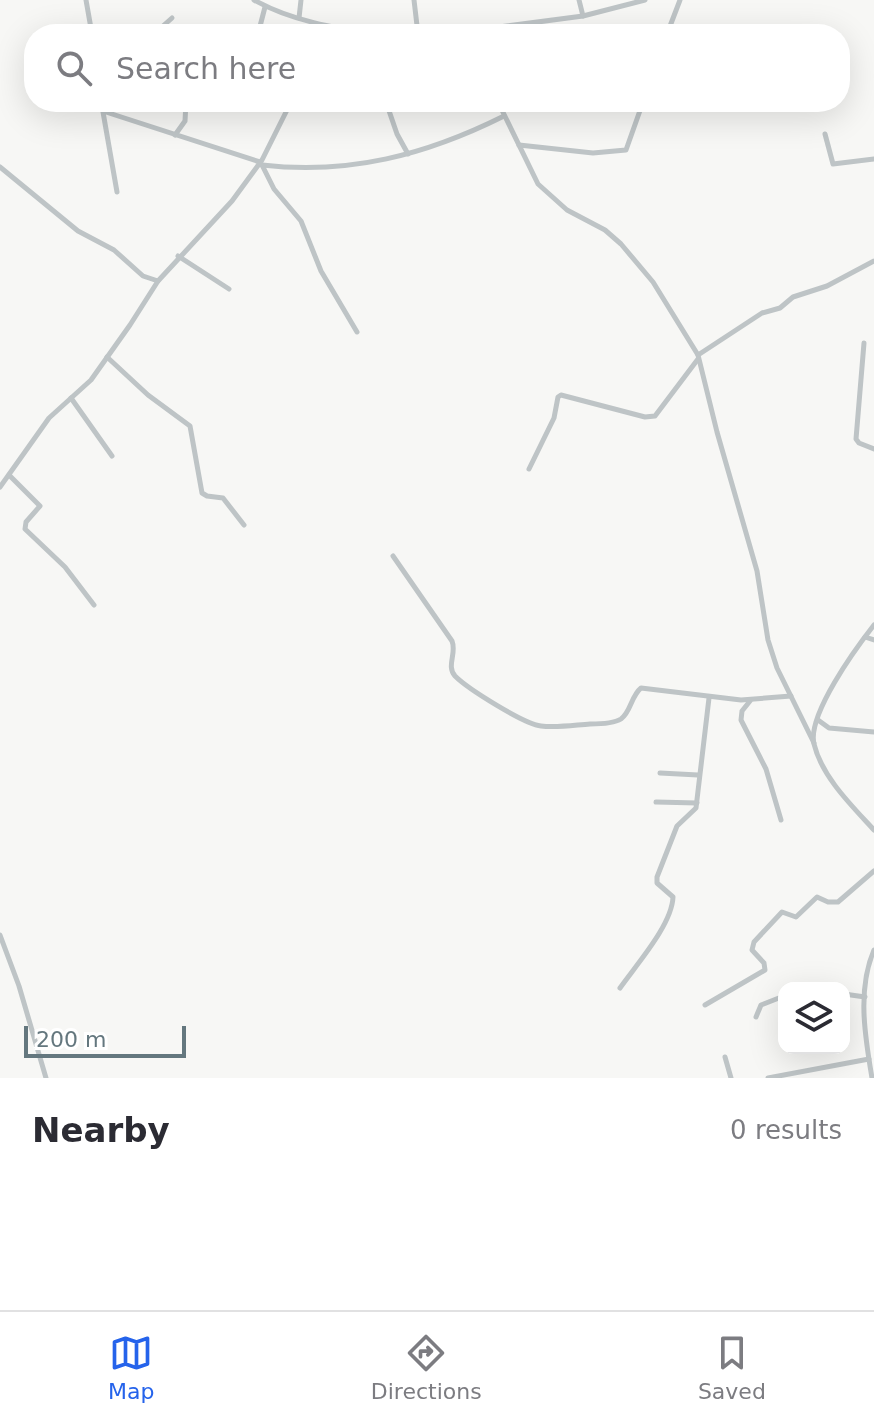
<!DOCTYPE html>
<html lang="en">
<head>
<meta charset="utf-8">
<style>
  :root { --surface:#fff; --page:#f7f7f7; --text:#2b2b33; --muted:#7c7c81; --line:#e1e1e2; --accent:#2563eb }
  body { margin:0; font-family:"DejaVu Sans",sans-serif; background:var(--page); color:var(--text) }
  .controls { position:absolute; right:24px; bottom:24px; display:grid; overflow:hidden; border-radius:16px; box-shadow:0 8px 32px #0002 }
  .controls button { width:72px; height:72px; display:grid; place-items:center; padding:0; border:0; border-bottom:2px solid var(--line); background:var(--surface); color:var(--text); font:40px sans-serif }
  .scale { position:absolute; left:24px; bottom:20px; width:162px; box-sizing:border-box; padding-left:8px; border:4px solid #64777e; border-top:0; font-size:22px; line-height:28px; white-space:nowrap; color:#64777e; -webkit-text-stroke:6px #fff; paint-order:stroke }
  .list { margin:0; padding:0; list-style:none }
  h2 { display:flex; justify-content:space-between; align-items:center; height:104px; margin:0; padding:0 32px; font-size:34px }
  h2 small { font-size:26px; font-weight:400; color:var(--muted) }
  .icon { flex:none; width:44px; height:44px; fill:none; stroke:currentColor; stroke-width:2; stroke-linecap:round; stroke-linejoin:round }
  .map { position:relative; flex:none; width:874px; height:1078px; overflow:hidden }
  .search { position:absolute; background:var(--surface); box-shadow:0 8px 32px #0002; left:24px; right:24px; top:24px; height:88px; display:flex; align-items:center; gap:20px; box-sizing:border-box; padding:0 28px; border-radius:32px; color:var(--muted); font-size:30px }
  .sheet { height:232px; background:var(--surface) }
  nav { display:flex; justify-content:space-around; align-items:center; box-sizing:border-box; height:112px; border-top:2px solid var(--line); background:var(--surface); font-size:22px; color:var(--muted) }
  nav a { display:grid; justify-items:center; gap:4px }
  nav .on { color:var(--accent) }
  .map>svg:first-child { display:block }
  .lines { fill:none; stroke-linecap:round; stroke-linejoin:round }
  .street { stroke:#bec4c6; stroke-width:5 }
</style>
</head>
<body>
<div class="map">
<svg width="874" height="1078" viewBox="0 0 874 1078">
  <rect width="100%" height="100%" fill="#f7f7f5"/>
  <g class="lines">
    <g class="street">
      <path d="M86 0 92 34"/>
      <path d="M254 0C291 21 335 28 377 34"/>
      <path d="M414 0 418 34"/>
      <path d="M579 0 583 16"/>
      <path d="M299 18 301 0"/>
      <path d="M469 31 583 16 645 0"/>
      <path d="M154 34 172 18"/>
      <path d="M258 34 265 7"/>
      <path d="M320 34 324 26"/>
      <path d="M424 34 469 33"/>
      <path d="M667 34 680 0"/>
      <path d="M102 102 103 111 112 114 260 162"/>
      <path d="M386 102 397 134 408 154"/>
      <path d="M498 102 538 184 567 210 605 230 621 244 653 282 698 355 717 432 757 571 768 640 777 668 814 743"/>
      <path d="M103 112 117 192"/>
      <path d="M825 134 833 164 874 159"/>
      <path d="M175 135 185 121 186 102"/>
      <path d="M519 145 593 153 626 150 643 102"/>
      <path d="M262 165C349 175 426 155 504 116"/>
      <path d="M262 165 274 189 301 221 321 271 357 332"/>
      <path d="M0 167 78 231 114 250 143 276 158 281"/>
      <path d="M178 256 229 289"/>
      <path d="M864 343 856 439 859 443 874 449"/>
      <path d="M698 355 762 313 780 308 793 297 827 286 874 261"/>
      <path d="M107 357 148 395 190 426 202 493 207 496 223 498 244 525"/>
      <path d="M71 398 112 456"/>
      <path d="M529 469 554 418 558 397 561 395 645 417 655 416 698 359"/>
      <path d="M9 475 40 506 26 522 25 529 65 567 94 605"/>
      <path d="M0 487 49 418 91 380 130 325 158 281 232 201 262 160 291 102"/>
      <path d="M393 556 452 641C457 653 446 666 455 676 468 689 524 724 541 726 557 728 575 725 590 724 599 724 613 724 621 719 631 712 631 696 641 688L741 700 791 696"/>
      <path d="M874 625C856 648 807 715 814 744 822 777 852 806 874 830"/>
      <path d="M865 637 874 640"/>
      <path d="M750 701 742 711 741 720 766 769 781 820"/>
      <path d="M818 720 829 728 874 732"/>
      <path d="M660 773 698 775"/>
      <path d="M656 802 697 803"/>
      <path d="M0 935 19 986 46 1078"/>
      <path d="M620 988C636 965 672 925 673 897L657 883V877L677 826 696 808 709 698"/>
      <path d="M844 994 865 997"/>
      <path d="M705 1005 765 970 764 963 752 950 754 942 782 912 796 917 817 897 828 902H838L874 871"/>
      <path d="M756 1017 761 1005 784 996"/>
      <path d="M725 1057 731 1078"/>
      <path d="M768 1078 869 1059"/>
      <path d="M872 1078C865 1037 857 989 874 950"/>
    </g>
  </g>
</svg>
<div class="controls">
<button><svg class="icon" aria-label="layers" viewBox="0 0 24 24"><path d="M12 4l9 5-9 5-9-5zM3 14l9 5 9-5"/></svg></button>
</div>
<div class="scale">200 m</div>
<div class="search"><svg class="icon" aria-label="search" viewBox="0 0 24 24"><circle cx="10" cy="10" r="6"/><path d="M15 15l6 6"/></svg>Search here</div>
</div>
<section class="sheet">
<h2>Nearby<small>0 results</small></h2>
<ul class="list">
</ul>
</section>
<nav>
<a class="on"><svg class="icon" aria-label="map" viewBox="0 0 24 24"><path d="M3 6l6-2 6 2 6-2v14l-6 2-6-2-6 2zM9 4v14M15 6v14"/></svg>Map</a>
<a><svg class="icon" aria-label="directions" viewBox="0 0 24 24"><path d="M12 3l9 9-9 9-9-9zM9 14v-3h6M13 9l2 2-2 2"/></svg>Directions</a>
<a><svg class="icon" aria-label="saved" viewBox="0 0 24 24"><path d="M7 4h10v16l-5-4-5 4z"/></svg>Saved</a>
</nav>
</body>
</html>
